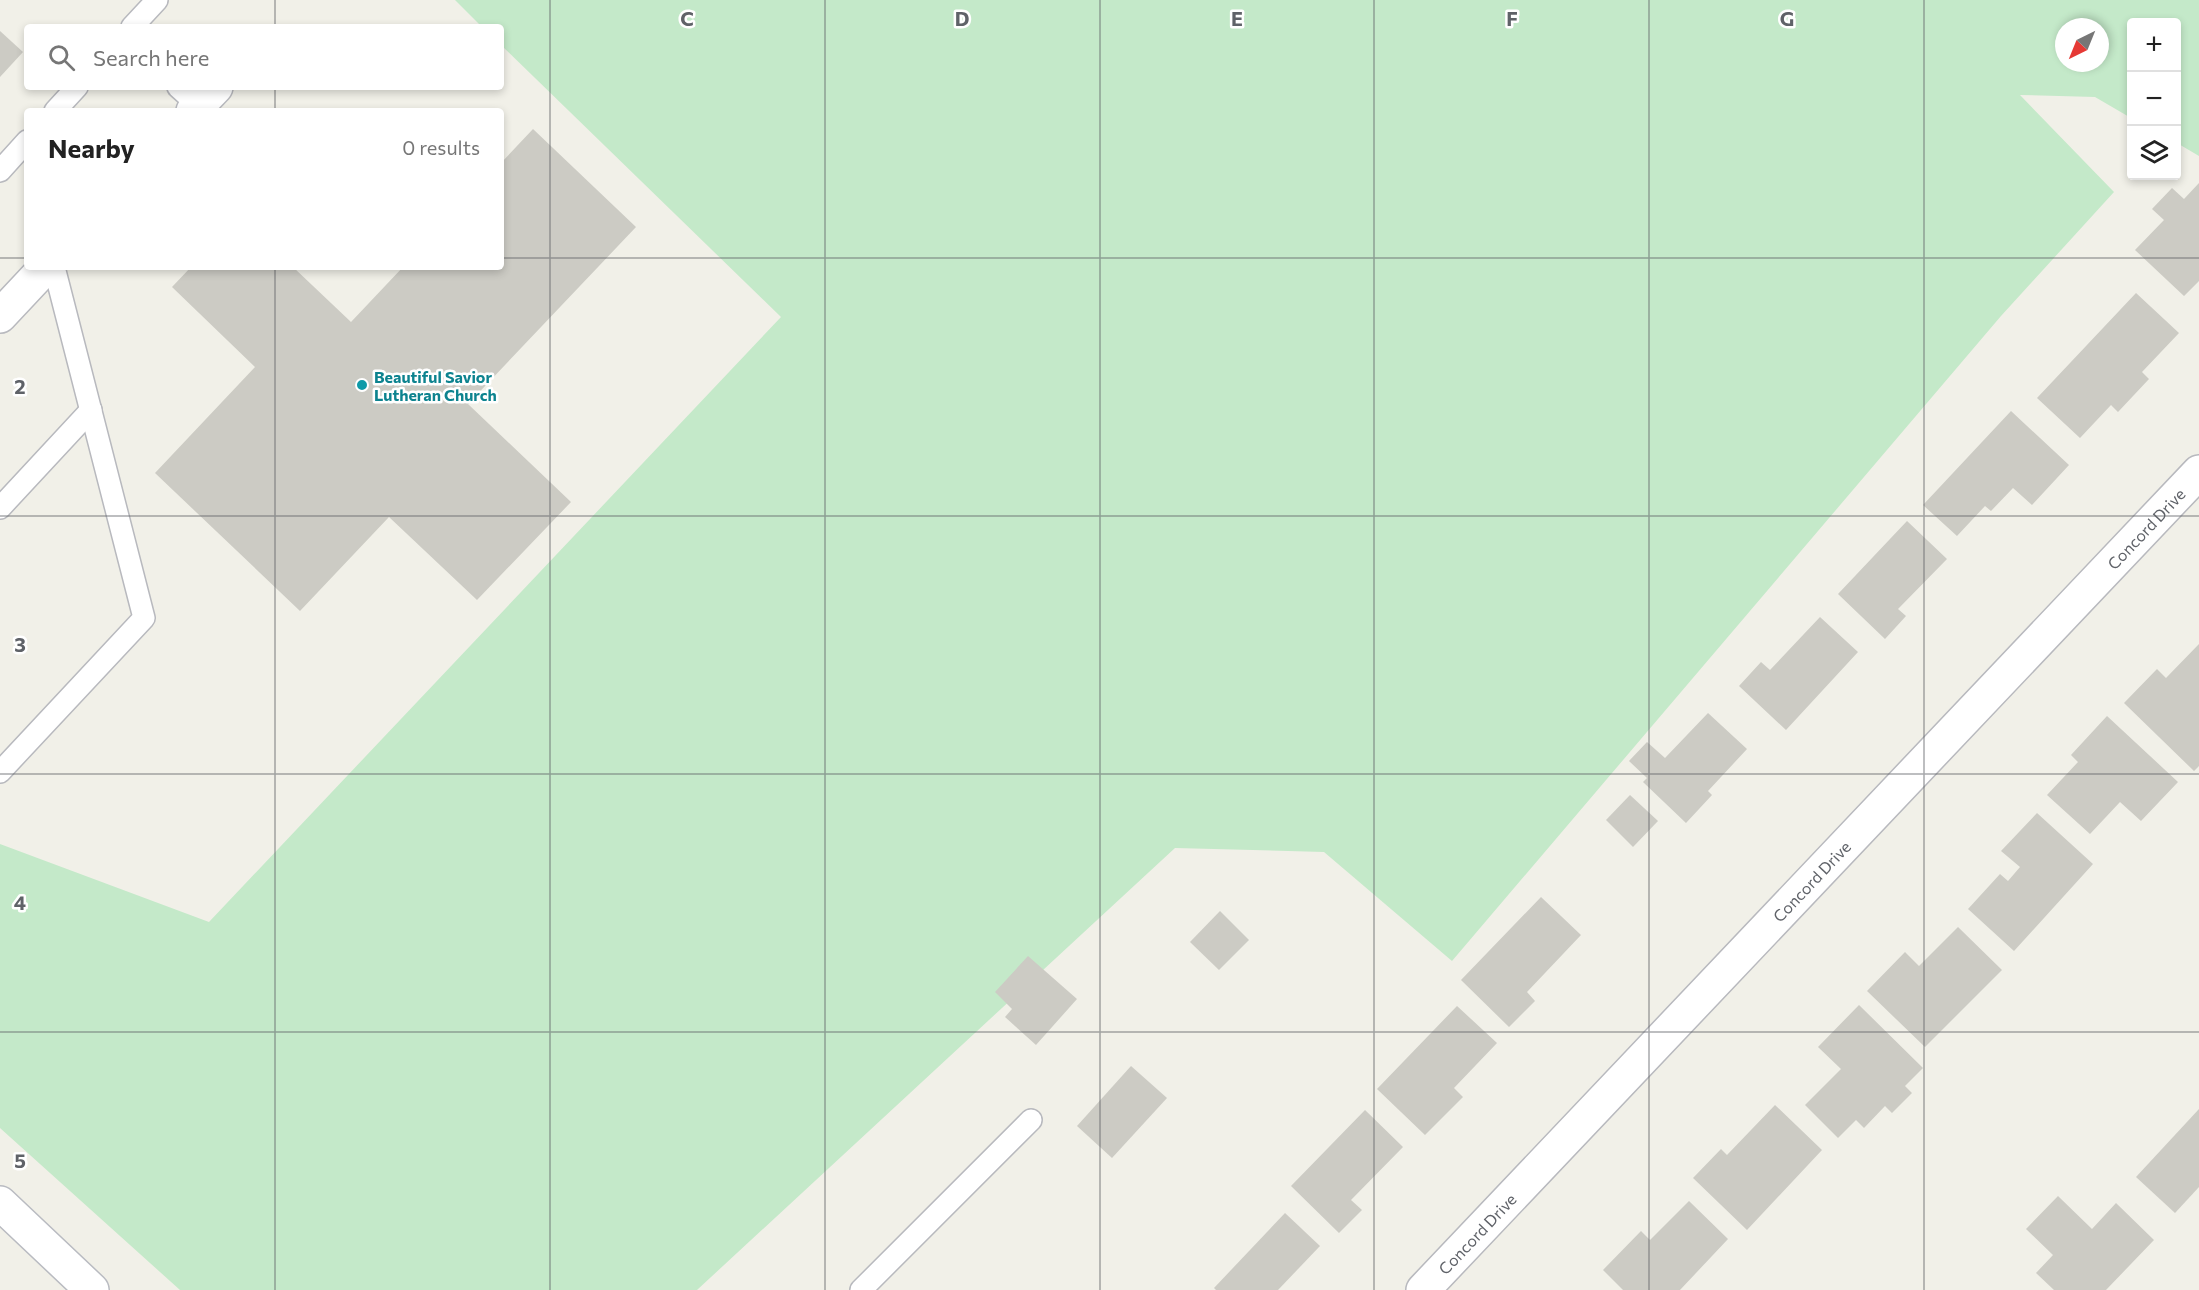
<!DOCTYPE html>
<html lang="en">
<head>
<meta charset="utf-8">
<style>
  :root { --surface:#fff; --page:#f6f6f6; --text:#222; --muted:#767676; --line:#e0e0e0 }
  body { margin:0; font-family:Commissioner,sans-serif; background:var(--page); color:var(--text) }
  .controls { position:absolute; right:18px; top:18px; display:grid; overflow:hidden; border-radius:6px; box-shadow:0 3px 9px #0003 }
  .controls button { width:54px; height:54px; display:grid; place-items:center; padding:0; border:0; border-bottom:2px solid var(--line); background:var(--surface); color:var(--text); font:30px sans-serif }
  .compass { position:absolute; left:2055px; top:18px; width:54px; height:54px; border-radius:50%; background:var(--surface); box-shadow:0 3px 9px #0003; rotate:223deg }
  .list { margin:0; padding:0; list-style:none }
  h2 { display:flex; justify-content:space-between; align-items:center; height:78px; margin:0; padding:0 24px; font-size:26px }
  h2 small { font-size:20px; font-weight:400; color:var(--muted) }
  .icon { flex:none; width:33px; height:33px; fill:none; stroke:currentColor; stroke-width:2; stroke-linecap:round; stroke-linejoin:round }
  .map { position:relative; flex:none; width:2199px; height:1290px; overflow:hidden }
  .search { position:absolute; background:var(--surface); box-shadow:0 3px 9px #0003; left:24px; top:24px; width:480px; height:66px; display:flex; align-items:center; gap:15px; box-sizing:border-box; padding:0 21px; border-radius:6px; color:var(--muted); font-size:22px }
  .panel { position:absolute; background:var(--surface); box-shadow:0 3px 9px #0003; left:24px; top:108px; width:480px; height:162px; border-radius:6px }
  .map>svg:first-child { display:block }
  .green { fill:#c4e9c9; fill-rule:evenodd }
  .building { fill:#cccbc4 }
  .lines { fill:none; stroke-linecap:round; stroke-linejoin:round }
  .lane-casing { stroke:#b8b9be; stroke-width:24 }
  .street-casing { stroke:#b8b9be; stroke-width:36 }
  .secondary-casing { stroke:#b9bbc1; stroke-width:36 }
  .lane { stroke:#fff; stroke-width:21 }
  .street { stroke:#fff; stroke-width:33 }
  .secondary { stroke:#fff; stroke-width:33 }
  .grid { fill:none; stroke:#5f6268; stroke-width:1.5; stroke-opacity:0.55 }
  .culture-dot { fill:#0f9aa8; stroke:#fff; stroke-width:2 }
  .labels { text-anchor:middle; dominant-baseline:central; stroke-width:5; stroke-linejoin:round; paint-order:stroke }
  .culture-label { font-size:16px; font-weight:bold; fill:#0d838f; stroke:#fff; text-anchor:start }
  .street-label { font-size:16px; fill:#5f6268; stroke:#fff }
  .grid-label { font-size:20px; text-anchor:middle; font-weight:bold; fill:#5f6268; stroke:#fff; stroke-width:5; stroke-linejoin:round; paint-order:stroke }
</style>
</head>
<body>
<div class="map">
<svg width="2199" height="1290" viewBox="0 0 2199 1290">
  <rect width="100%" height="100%" fill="#f1f0e8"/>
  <path class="green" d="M455 0H2199V156L2177 143 2176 22H2132L2131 118 2095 97 2020 95 2114 192 2001 316 1452 961 1324 852 1175 848 697 1290H180L0 1128V844L209 922 781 317 501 45V27H482ZM2064 27H2100V63H2064Z"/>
  <g class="building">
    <path d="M0 31 23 52 0 77Z"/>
    <path d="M533 129 636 227 468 404 571 502 477 600 389 517 300 611 155 473 255 367 172 287 191 267H293L351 322 403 267H501V163Z"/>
    <path d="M2199 183V281L2184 296 2135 250 2164 220 2152 209 2172 188 2184 199Z"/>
    <path d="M2136 293 2179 333 2142 372 2149 379 2118 412 2111 405 2080 438 2037 398Z"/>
    <path d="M2011 411 2069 465 2032 505 2013 488 1991 511 1985 506 1957 536 1923 505Z"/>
    <path d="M1907 521 1947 559 1898 609 1906 616 1885 639 1838 594Z"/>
    <path d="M1820 617 1858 652 1786 730 1739 686 1761 662 1770 670Z"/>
    <path d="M2199 644V766L2194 771 2124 703 2157 669 2166 678Z"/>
    <path d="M1708 713 1747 749 1708 791 1712 795 1686 823 1643 782 1647 778 1629 761 1647 742 1665 758Z"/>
    <path d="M2107 716 2178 782 2141 821 2120 802 2090 834 2047 795 2078 762 2071 755Z"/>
    <path d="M1630 795 1658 821 1633 847 1606 820Z"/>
    <path d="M2037 813 2093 864 2014 951 1968 909 2000 874 2008 881 2020 867 2001 851Z"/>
    <path d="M1541 897 1581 935 1527 992 1535 1001 1509 1027 1461 980Z"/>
    <path d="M1220 911 1249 940 1219 970 1190 942Z"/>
    <path d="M1958 927 2002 970 1925 1047 1867 991 1905 952 1919 966Z"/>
    <path d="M1028 956 1077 999 1036 1045 1005 1017 1012 1009 995 992Z"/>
    <path d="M1859 1005 1923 1068 1905 1086 1912 1093 1892 1113 1885 1106 1864 1128 1856 1120 1838 1138 1805 1105 1841 1069 1818 1047Z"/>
    <path d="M1457 1006 1497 1043 1454 1088 1463 1097 1425 1135 1377 1089Z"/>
    <path d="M1131 1066 1167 1098 1112 1158 1077 1126Z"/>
    <path d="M1775 1105 1822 1150 1747 1230 1693 1178 1721 1149 1727 1155Z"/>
    <path d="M2199 1109V1187L2175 1213 2136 1177Z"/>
    <path d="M1365 1110 1403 1147 1351 1200 1362 1210 1339 1233 1291 1186Z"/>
    <path d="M2058 1196 2092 1229 2116 1203 2154 1240 2106 1290H2054L2036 1273 2053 1255 2026 1229Z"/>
    <path d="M1689 1201 1728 1239 1680 1290H1623L1603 1270 1641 1231 1650 1240Z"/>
    <path d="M1285 1213 1320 1246 1278 1290H1216L1214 1288Z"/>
  </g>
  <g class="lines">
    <g class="lane-casing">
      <g id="lane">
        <path d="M132 27 157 0"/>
        <path d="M178 87 198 105"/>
        <path d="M55 111 77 87"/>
        <path d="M0 171 27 141"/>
        <path d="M0 508 91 410"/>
        <path d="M0 772 144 618 54 267"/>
        <path d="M861 1290 1031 1120"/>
      </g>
    </g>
    <g class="street-casing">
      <g id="street">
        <path d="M193 111 216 87"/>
        <path d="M0 316 46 267"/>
        <path id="s1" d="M1423 1290 2199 472"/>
      </g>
    </g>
    <g class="secondary-casing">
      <path id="secondary" d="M0 1203 92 1290"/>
    </g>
    <use href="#lane" class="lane"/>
    <use href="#street" class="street"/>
    <use href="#secondary" class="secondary"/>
  </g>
  <path class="grid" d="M275 0V27M550 0V1290M825 0V1290M1100 0V1290M1374 0V1290M1649 0V1290M1924 0V1290M275 87V111M0 258H27M501 258H2199M275 267V1290M0 516H2199M0 774H2199M0 1032H2199"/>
  <circle class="culture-dot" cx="362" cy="385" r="6"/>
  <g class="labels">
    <g class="culture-label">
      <text x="374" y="376">Beautiful Savior<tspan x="374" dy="18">Lutheran Church</tspan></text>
    </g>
    <g class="street-label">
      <text stroke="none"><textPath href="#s1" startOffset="1050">Concord Drive</textPath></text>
      <text stroke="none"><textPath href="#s1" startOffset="564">Concord Drive</textPath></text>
      <text stroke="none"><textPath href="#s1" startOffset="78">Concord Drive</textPath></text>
    </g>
  </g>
  <g class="grid-label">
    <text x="687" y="26">C</text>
    <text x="962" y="26">D</text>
    <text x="1237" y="26">E</text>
    <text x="1512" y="26">F</text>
    <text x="1787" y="26">G</text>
    <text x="20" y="394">2</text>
    <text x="20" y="652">3</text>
    <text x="20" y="910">4</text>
    <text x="20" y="1168">5</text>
  </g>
</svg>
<div class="controls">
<button>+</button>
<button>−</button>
<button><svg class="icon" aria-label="layers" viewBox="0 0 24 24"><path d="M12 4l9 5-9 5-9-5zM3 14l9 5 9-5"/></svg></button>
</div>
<svg class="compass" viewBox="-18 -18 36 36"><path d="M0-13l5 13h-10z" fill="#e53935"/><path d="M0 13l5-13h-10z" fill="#767676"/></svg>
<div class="search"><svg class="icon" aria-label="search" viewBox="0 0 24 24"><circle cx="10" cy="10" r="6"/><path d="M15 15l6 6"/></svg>Search here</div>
<section class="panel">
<h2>Nearby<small>0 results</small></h2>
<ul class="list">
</ul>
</section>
</div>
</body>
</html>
